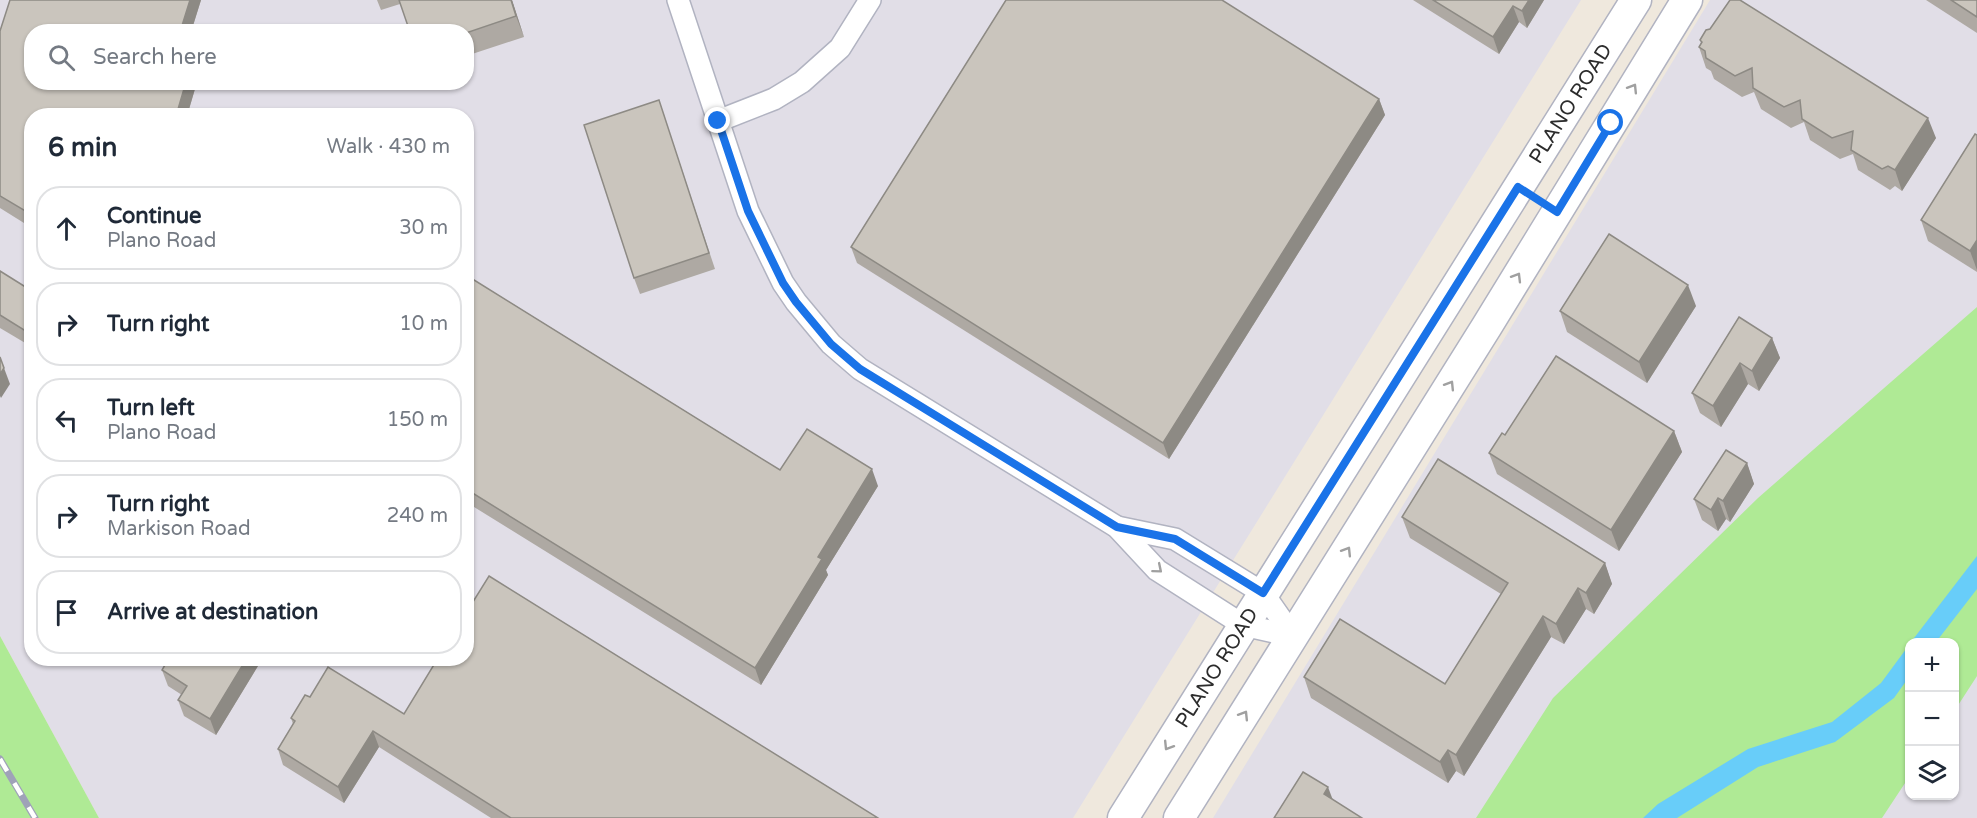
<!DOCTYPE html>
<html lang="en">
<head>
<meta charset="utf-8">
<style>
  :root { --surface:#fff; --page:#f6f6f7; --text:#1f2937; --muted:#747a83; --line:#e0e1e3 }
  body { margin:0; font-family:"Varela Round",sans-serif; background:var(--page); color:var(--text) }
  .controls { position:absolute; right:18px; bottom:18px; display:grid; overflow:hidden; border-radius:12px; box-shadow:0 2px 4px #0004 }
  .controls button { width:54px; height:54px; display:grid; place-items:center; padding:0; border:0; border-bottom:2px solid var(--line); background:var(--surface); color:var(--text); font:30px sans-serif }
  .stop { position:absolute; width:18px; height:18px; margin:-14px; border:4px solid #1a73e8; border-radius:50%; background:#fff }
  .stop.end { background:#1a73e8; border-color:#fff; box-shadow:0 2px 6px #0008 }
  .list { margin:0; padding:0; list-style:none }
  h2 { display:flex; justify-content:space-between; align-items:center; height:78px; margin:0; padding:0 24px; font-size:26px }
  h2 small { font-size:20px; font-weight:400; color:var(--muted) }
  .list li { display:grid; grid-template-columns:39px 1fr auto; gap:18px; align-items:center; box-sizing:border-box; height:84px; margin:0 12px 12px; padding:0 12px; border:2px solid var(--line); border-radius:24px }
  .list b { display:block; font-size:22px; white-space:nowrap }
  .list p { margin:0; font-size:20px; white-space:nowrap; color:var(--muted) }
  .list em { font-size:20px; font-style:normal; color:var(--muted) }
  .icon { flex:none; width:33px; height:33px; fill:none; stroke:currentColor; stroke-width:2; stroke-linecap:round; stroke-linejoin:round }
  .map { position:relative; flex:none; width:1977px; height:818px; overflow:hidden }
  .search { position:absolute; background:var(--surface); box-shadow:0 2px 4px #0004; left:24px; top:24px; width:450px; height:66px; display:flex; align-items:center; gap:15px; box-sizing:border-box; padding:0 21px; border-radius:24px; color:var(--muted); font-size:22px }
  .panel { position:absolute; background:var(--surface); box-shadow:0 2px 4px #0004; left:24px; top:108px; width:450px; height:558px; border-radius:24px }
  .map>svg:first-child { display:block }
  .industrial { fill:#e1dee7; fill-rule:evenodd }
  .green { fill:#afea95 }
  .water { fill:#68cdf9 }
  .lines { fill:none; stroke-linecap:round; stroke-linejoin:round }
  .minor-casing { stroke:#b1b3c1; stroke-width:24 }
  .secondary-casing { stroke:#b1b3c1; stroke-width:33 }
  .minor { stroke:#fff; stroke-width:21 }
  .secondary { stroke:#fff; stroke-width:30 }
  .rail-casing { stroke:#9fa2b8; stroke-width:7 }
  .rail { stroke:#fff; stroke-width:4.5; stroke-dasharray:14; stroke-linecap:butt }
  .wall { fill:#aea9a3 }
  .shaded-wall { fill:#8d8a84 }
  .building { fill:#cac5bd; stroke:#8d8a84; stroke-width:1.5 }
  .oneway { stroke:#a0a0a0 }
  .route { stroke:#1a73e8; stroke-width:8 }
  .labels { text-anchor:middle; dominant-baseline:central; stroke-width:4.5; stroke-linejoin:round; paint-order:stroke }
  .street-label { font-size:20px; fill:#2c2c2c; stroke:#fff }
</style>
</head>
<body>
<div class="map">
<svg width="1977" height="818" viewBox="0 0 1977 818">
  <rect width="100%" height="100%" fill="#efe8dd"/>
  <g class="industrial">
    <path d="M0 0H1581L1073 818H99L0 636ZM32 32H466V82H32ZM32 116H466V658H32Z"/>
    <path d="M1710 0H1977V818H1213ZM1910 642H1954V796H1910Z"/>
  </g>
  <g class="green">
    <path d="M1977 307V676L1955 710 1954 642H1910L1909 777 1882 818H1476L1553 698 1758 498Z"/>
    <path d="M0 636 99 818H0Z"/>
  </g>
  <g class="water">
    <path d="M1977 556V589L1936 642H1911Z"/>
    <path d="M1909 645V677L1894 698 1835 742 1758 767 1677 818H1643L1658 804 1748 749 1832 722 1881 683Z"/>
  </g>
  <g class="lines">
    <g class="minor-casing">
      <g id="minor">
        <path d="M678 0 748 211 783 283 796 302 831 344 860 369 1117 527 1157 570 1243 625 1293 636"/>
        <path d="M718 121 774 99 802 82 840 48 870 0"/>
        <path d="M1117 527 1175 539 1263 593 1293 636"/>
      </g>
    </g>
    <g class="secondary-casing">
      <g id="secondary">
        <path id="s1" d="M1123 818 1636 0"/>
        <path d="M1179 818 1487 326 1687 0"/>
      </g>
    </g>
    <use href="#minor" class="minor"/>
    <use href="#secondary" class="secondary"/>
    <g class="rail-casing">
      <path id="rail" d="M0 759 35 818"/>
    </g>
    <use href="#rail" class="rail"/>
  </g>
  <g class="wall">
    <path d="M10 0H201L191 32H32L197 82 187 116H32V228L0 208V31Z"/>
    <path d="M377 0H512L524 37 466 56V32L400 4 381 10Z"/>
    <path d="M1413 0H1544L1527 28 1519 22 1499 54Z"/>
    <path d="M1926 0H1977V33Z"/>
    <path d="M1700 40 1936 138 1902 191 1895 186 1890 190 1858 170 1853 154 1840 159 1810 140 1804 122 1791 128 1761 109 1754 92 1742 97 1714 79 1711 71 1706 68 1699 47 1701 43Z"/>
    <path d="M1379 99 1385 115 1169 459 857 263 851 247Z"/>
    <path d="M664 116 715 269 640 294 634 278Z"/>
    <path d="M1977 135V272L1928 241 1921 220Z"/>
    <path d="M0 271 32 291V347L0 328Z"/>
    <path d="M466 275 780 470 878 486 826 570 828 575 761 685 466 502Z"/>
    <path d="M1696 306 1647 383 1567 332 1560 311Z"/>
    <path d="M1772 338 1780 358 1759 391 1748 384 1721 427 1700 413 1692 393Z"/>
    <path d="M1674 431 1682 452 1619 551 1497 474 1489 453Z"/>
    <path d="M1747 463 1754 484 1730 522 1726 519 1718 531 1702 520 1694 499Z"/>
    <path d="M1402 517 1605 563 1612 584 1594 614 1586 609 1564 644 1551 637 1464 776 1456 771 1448 783 1311 698 1304 677 1445 684 1501 594 1410 538Z"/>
    <path d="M158 658H261V661L216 735 184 716 178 700 182 695 168 686 162 670 166 664Z"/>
    <path d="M310 697 404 714 878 818H491L379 747 344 803 283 765 278 749 293 724 291 718Z"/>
  </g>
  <g class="shaded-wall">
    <path d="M190 0H201L191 32H180Z"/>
    <path d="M511 0H512L524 37 516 16Z"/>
    <path d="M1529 0H1544L1527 28 1522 11Z"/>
    <path d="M1513 6 1519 22 1499 54 1493 37Z"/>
    <path d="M186 82H197L187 116H176Z"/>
    <path d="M1379 99 1385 115 1169 459 1163 443Z"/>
    <path d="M1928 118 1936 138 1902 191 1895 170Z"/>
    <path d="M1977 240V270L1970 251Z"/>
    <path d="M1688 285 1696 306 1647 383 1639 362Z"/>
    <path d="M1772 338 1780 358 1759 391 1752 371Z"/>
    <path d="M1740 363 1748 384 1721 427 1713 406Z"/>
    <path d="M4 368 10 384 1 398 0 396V374Z"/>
    <path d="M1674 431 1682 452 1619 551 1611 530Z"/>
    <path d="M1747 463 1754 484 1730 522 1723 501Z"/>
    <path d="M872 469 878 486 826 570 828 575 761 685 755 668 818 557Z"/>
    <path d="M1718 498 1726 519 1718 531 1711 510Z"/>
    <path d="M1605 563 1612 584 1594 614 1586 593Z"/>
    <path d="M1578 588 1586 609 1564 644 1556 624Z"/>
    <path d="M1543 616 1551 637 1464 776 1456 755Z"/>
    <path d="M247 658H261V661L216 735 210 719Z"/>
    <path d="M373 731 379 747 344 803 338 787Z"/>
    <path d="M1448 750 1456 771 1448 783 1440 762Z"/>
    <path d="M1328 787 1334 803 1324 794Z"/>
  </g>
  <g class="building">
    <path d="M10 0H190L180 32H32V82H186L176 116H32V215L0 196V31Z"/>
    <path d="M399 0H511L516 16 466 33V32H410Z"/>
    <path d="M1006 0H1222L1379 99 1163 443 851 247Z"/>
    <path d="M1433 0H1529L1522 11 1513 6 1493 37Z"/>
    <path d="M1730 0H1740L1928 118 1895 170 1888 166 1882 169 1851 150 1853 131 1832 138 1802 119 1800 100 1784 107 1753 88 1752 68 1735 76 1706 58 1705 51 1699 47 1702 42 1700 40 1706 30 1710 29Z"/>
    <path d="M1951 0H1977V17Z"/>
    <path d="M659 100 709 253 634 278 584 125Z"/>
    <path d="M1975 134 1977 135V240L1970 251 1921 220Z"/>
    <path d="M1609 234 1688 285 1639 362 1560 311Z"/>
    <path d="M0 271 32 291V335L0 315Z"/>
    <path d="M466 275 780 470 807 429 872 469 818 557 822 559 755 668 466 489Z"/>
    <path d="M1739 317 1772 338 1752 371 1740 363 1713 406 1692 393Z"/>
    <path d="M1556 356 1674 431 1611 530 1489 453 1502 433 1505 435Z"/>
    <path d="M0 357 4 368 0 374Z"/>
    <path d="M1726 450 1747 463 1723 501 1718 498 1711 510 1694 499Z"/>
    <path d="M1438 459 1605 563 1586 593 1578 588 1556 624 1543 616 1456 755 1448 750 1440 762 1304 677 1340 619 1445 684 1508 583 1402 517Z"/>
    <path d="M489 576 878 818H511L373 731 338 787 278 749 295 721 291 718 305 695 310 697 328 667 404 714 438 658H466V613Z"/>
    <path d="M169 658H247L210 719 178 700 187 686 162 670Z"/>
    <path d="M1303 772 1328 787 1324 794 1362 818H1274Z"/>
  </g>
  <defs><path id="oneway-chevron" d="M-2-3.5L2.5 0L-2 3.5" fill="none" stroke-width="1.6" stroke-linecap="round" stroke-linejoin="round" transform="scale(1.5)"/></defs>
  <g class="oneway">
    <use href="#oneway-chevron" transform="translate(1633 88) rotate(-58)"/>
    <use href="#oneway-chevron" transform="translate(1517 277) rotate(-59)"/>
    <use href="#oneway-chevron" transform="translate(1450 385) rotate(-58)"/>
    <use href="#oneway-chevron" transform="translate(1347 551) rotate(-58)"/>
    <use href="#oneway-chevron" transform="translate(1158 569) rotate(40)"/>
    <use href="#oneway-chevron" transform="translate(1244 715) rotate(-58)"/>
    <use href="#oneway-chevron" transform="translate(1168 746) rotate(122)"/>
  </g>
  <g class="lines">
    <path class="route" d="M718 121 748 211 783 283 796 302 831 344 860 369 1117 527 1175 539 1263 593 1518 187 1557 212 1611 123"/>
  </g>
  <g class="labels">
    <g class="street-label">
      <text stroke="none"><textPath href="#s1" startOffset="843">PLANO ROAD</textPath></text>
      <text stroke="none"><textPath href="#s1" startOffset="177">PLANO ROAD</textPath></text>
    </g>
  </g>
</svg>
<div class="controls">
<button>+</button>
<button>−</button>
<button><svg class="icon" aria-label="layers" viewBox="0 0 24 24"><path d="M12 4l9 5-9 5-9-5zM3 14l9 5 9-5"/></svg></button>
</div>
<div class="stop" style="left:1611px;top:123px"></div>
<div class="stop end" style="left:718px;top:121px"></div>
<div class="search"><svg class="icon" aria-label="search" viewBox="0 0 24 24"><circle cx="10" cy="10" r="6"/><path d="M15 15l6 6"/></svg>Search here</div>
<section class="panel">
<h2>6 min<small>Walk · 430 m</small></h2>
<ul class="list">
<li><svg class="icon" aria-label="ahead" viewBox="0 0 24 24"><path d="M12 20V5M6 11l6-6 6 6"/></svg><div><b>Continue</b><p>Plano Road</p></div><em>30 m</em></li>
<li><svg class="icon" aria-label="right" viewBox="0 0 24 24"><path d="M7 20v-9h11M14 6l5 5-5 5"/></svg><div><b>Turn right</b></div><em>10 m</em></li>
<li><svg class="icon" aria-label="left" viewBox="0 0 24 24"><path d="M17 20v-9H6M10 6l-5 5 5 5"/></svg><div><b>Turn left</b><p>Plano Road</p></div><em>150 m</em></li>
<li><svg class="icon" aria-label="right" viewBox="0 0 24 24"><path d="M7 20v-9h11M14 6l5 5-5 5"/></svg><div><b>Turn right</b><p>Markison Road</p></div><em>240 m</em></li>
<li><svg class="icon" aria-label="arrive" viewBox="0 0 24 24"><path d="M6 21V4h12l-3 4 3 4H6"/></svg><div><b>Arrive at destination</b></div></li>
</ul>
</section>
</div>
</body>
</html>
